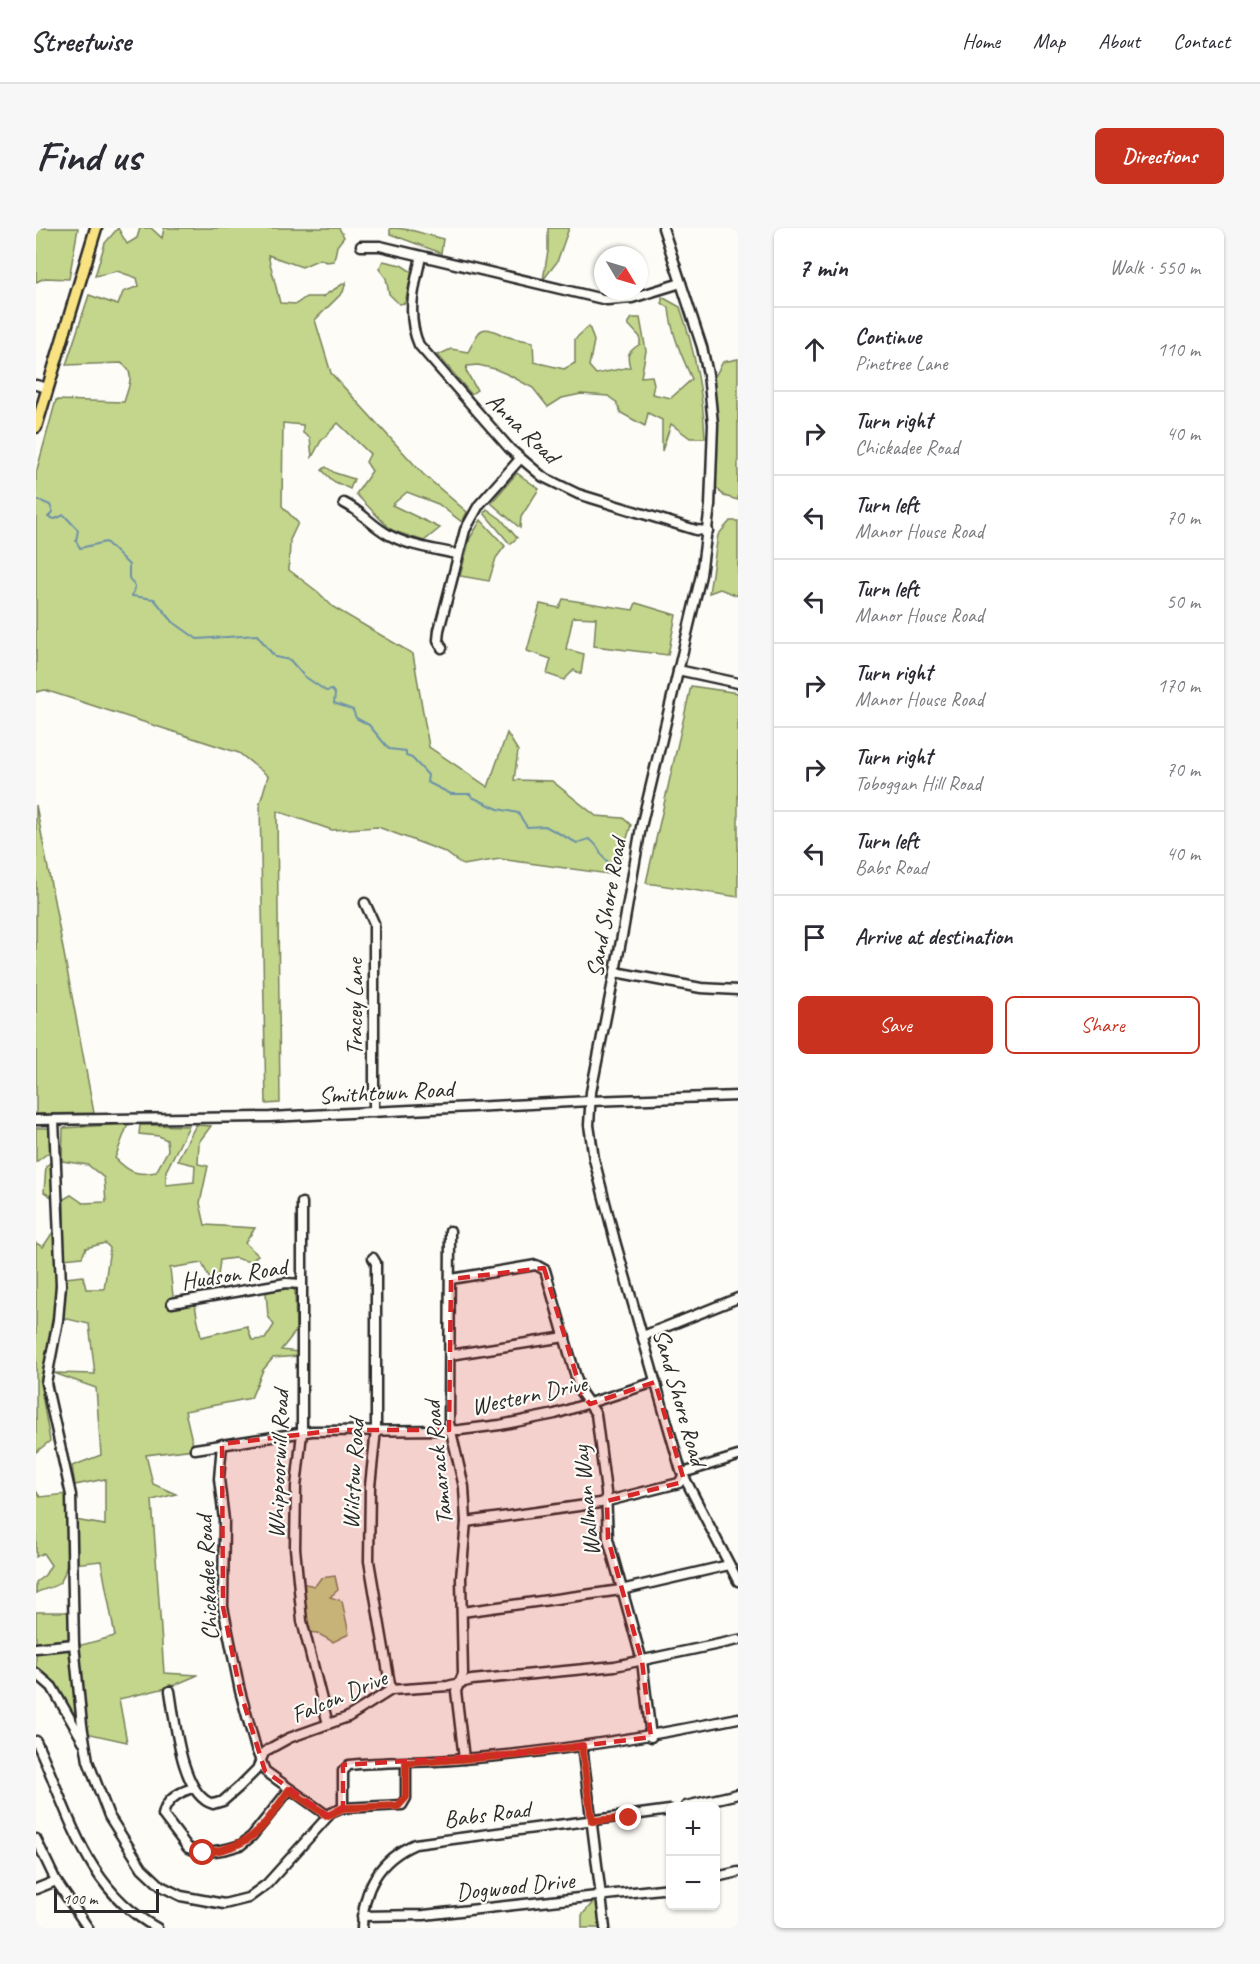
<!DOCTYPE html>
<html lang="en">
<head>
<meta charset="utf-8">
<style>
  :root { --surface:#fff; --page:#f7f7f7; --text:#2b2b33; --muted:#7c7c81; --line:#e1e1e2; --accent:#c8321e }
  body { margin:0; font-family:Caveat,sans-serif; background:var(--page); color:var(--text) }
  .controls { position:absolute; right:18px; bottom:18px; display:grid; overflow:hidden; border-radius:9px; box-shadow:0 2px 4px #0004 }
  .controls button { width:54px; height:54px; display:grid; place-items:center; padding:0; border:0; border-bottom:2px solid var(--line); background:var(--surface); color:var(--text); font:30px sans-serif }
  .compass { position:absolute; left:558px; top:18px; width:54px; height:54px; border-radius:50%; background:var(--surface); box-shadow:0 2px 4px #0004; rotate:128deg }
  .scale { position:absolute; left:18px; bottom:15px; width:105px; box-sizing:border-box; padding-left:6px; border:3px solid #2b2b2b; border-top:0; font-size:16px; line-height:21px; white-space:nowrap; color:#2b2b2b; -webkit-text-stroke:4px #fdfcf7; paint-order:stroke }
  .stop { position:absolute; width:18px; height:18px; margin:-14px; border:4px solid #c8321e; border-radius:50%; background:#fff }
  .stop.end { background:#c8321e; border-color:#fff; box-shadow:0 2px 6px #0008 }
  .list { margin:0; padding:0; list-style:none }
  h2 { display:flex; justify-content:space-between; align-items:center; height:78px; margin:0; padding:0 24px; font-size:26px }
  h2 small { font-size:20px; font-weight:400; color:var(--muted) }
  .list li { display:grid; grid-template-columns:39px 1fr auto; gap:18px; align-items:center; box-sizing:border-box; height:84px; padding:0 24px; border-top:2px solid var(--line) }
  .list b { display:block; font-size:22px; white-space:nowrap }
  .list p { margin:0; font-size:20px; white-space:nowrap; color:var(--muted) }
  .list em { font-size:20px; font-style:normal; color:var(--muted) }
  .actions { display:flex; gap:12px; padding:18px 24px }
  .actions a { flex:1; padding:14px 0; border:2px solid var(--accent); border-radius:9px; text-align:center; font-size:21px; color:var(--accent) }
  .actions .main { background:var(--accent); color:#fff }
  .icon { flex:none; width:33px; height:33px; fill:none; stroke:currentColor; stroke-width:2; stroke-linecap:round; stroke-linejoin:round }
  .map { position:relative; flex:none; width:702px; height:1700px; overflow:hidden; border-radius:9px }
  header { display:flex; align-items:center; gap:36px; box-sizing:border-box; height:84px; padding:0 30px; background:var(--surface); border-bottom:2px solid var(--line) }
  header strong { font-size:28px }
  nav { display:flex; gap:33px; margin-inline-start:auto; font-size:21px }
  .intro { display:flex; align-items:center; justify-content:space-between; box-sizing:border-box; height:144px; padding:0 36px }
  h1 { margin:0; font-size:42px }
  .button { padding:15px 27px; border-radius:9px; background:var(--accent); color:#fff; font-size:21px; font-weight:700 }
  main { display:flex; gap:36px; padding:0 36px }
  aside { flex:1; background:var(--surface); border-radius:9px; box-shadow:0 2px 4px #0004 }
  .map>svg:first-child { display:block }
  .green { fill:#c3d68b; stroke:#77805b; stroke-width:1.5 }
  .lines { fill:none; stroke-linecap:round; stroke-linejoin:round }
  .stream { stroke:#6e92a8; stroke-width:2 }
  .minor-casing { stroke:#2b2b2b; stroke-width:13 }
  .major-casing { stroke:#2b2b2b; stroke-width:15 }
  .minor { stroke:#fdfcf7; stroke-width:8 }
  .major { stroke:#f8e281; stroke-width:10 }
  .route { stroke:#c8321e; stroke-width:8 }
  .marked { fill:#d62828; fill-opacity:0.2; stroke:#d62828; stroke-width:4.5; stroke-dasharray:12 8; stroke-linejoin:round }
  .labels { text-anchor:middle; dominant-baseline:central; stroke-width:4.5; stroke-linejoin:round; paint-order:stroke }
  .street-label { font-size:24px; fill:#2b2b2b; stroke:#fdfcf7 }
</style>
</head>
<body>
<header>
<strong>Streetwise</strong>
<nav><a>Home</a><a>Map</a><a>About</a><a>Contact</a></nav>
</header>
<div class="intro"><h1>Find us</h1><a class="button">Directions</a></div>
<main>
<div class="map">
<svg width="702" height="1700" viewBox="0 0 702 1700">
  <rect width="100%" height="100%" fill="#fdfcf7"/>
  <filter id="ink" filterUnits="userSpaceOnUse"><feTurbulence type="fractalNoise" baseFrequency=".0167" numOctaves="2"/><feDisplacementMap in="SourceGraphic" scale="12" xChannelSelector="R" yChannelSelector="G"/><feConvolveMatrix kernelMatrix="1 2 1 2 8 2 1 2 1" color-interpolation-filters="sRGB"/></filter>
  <g filter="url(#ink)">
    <g class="green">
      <path d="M0 0H42L33 51 9 50 0 54Z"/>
      <path d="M82 0 91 16 101 10 104 0H115L126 10 128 0H303L308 9 301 18 298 33 290 34 284 31 266 39 232 27 244 75 260 76 270 69H286L310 54 307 64 279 92 295 145 387 246 431 284 426 294 402 276 371 264 356 277 404 300 388 313 355 302 320 266 336 243 330 234 334 226 302 195 285 213 276 229 274 210 267 205V197L247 195 246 278 262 295 254 312 253 342 282 364 297 379 377 426 393 519 452 559 471 505 482 523 478 552 516 553 560 588 587 590 595 597 580 647 464 631 427 637 409 624 342 599 296 602 241 583 244 875 230 876 224 575 232 548 203 525 9 462 0 464V245L20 172 88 174C92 160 101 144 85 135L30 137 53 67 82 77 87 64 103 58 101 50 81 43 59 48 69 15Z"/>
      <path d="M354 0C374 0 388 6 407 11L405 25 354 6Z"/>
      <path d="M512 0H533L521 34 507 52 512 23Z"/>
      <path d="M347 33 365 37 376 44 369 75 363 76 353 66 350 50 343 41Z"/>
      <path d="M626 69 644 79C659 123 667 163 669 210H654L635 196 626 223V192L612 185 609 198 585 185 580 174 572 168 545 166 526 170 512 179 497 160 473 147 459 141 442 137 431 138 430 143 441 162 435 166 402 127 415 121 432 124C444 102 443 95 467 107 476 111 488 112 497 114L498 134 528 141 539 135V111L553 98 558 113 553 138 560 146 594 139C590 126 592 124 604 116V109L592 96 596 90H604L610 123 605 149 616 148 618 156 616 166 635 170 656 151C646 129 635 104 633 80L626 75Z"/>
      <path d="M702 131V272L688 268 679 258 681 206 677 152 687 134Z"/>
      <path d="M290 239 299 245 318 251 314 261 297 253 286 242Z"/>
      <path d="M481 245 503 261 485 289 484 300 455 275Z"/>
      <path d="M451 281 465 291 481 310 474 316 448 285Z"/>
      <path d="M445 292 469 318 460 330 453 353 424 348 434 310Z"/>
      <path d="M694 293H702V368L684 361 673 365 682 307Z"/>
      <path d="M527 371 597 382 600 375 640 387 632 427 558 418 560 390 537 389 530 421 548 426 545 446 538 442 528 452 511 446 515 431 491 423 504 376 523 380Z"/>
      <path d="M655 458 702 465V669L610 655Z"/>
      <path d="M0 577 58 885 0 886Z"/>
      <path d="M92 896 79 930C93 944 100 948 120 944L132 922 131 912 123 908 103 906 104 897 153 898 130 943V957L158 954 159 937 142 933 143 929 160 897 175 898 163 914 162 936 172 938 164 975 169 997 219 1000 209 1015 222 1027 214 1034 199 1030 184 1032 180 1064 166 1035 134 1040 137 1068 134 1073 158 1072 165 1109 211 1098 216 1112 229 1111 238 1097 232 1088 230 1064 254 1059 259 1063 260 1103 245 1122 262 1124V1128L237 1130 227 1142 215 1170 149 1183 158 1221 110 1227 117 1256 140 1266 116 1272 128 1445 162 1447 134 1459 83 1471 91 1514 50 1505 42 1418 79 1408 65 1333 37 1336 38 1292 69 1297V1251L39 1257 36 1238 65 1227 60 1160 18 1145 59 1146 53 1096 27 1090 30 1050 47 1048 50 1061H68L74 1020 69 1015 50 1020 46 1029 28 1031V971L35 967 47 975 70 974 68 950 52 937 26 933 27 900Z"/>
      <path d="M0 900H14L16 922 0 934Z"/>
      <path d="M16 933 18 942 17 970 8 964 10 938Z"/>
      <path d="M19 1001 23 1060 17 1104 4 1155 14 1213 0 1224V1015L7 1019Z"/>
      <path d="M0 1263 4 1269 31 1266 32 1276C32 1292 36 1346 22 1356 16 1360 7 1361 0 1365V1354L9 1347 15 1337 7 1325 0 1329Z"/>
      <path d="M299 1348 302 1362 294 1369 306 1373 313 1406 297 1414 281 1405 272 1404 265 1355 279 1358 285 1350Z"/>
      <path d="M0 1384H34L33 1411 0 1414Z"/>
      <path d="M36 1420 44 1505 0 1441V1425Z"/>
      <path d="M559 1672 563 1674 566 1700H546V1687Z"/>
    </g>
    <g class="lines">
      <path class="stream" d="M0 271 14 277 17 284 12 289 19 291 28 287 42 302 40 313 44 320 70 314 93 337V350L99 358 96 368 118 371 137 394 161 411 221 407 239 429 254 432 268 448 290 463 296 462 299 466 298 475 317 482 320 490 333 497 353 521 370 523V528L376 530 392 547 391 554 415 566H434L436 569 462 581 482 585 491 599 509 598 541 615 553 611C564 618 562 623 569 631 574 637 578 639 582 647"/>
      <g class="minor-casing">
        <g id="minor">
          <path d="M627 0 666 119 672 146 677 196 674 278 665 347 605 599 587 703 555 864 553 897 558 931 579 1013 645 1243 702 1353"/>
          <path d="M325 18H344L571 72 596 70 645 55"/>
          <path d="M385 29C378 60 370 87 383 117L474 221 507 249 542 266 660 302 672 303"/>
          <path d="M0 157 12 160"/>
          <path d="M308 275C325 283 336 298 353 307 373 318 399 321 420 326"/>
          <path d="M406 420 402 412 403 402 429 302 443 277 484 231"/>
          <path d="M642 442 702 455"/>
          <path d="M329 675 338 695V884"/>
          <path d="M579 744 665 760 702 762"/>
          <path d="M0 892 234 889 554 873 702 868"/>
          <path d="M18 892 25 1057 22 1092 10 1155 35 1267 38 1416 46 1497 52 1533 73 1588 106 1640 125 1658 145 1668 188 1676 212 1670 231 1656 295 1585 307 1580 366 1577 370 1570V1535"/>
          <path d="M266 975V1205L260 1259 259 1320 266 1393 292 1496"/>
          <path d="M414 1003 413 1195 428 1259 430 1294 425 1350 427 1446 420 1463 428 1531"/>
          <path d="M337 1030 340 1035V1202L334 1258 333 1333 355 1462"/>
          <path d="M415 1051 500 1037 509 1042 544 1163 560 1186 570 1264 572 1311 606 1433 615 1509"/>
          <path d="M136 1075 250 1055 265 1056"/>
          <path d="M607 1108 702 1070"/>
          <path d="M414 1127 529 1109"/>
          <path d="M186 1216 183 1251 188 1292 187 1379 204 1463 220 1521 229 1543 292 1588"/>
          <path d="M159 1221 276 1203 424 1202 464 1197 519 1186 619 1154"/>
          <path d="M430 1294 564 1275 643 1255 650 1244 702 1228"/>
          <path d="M426 1384 585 1362 693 1337"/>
          <path d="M0 1420 38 1416"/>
          <path d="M0 1445 16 1459 47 1513"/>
          <path d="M134 1463C139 1492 145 1567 177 1576L187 1573 203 1559 221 1541 228 1525 233 1521 253 1510 312 1489 355 1462 412 1458 436 1452 579 1438 702 1412"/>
          <path d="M0 1513C33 1582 48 1661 121 1700"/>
          <path d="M546 1518 569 1700"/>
          <path d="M157 1560C143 1564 130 1571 127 1587L152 1620 167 1625 191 1621 205 1617 216 1608 253 1562"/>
          <path d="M650 1578 702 1566"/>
          <path d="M307 1580V1543L313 1537C351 1533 389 1535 427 1531 520 1524 611 1509 702 1490"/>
          <path d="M0 1611 20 1653 52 1700"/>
          <path d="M680 1649 702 1644"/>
          <path d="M0 1661 20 1653"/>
          <path d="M326 1688 388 1687 634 1660"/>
          <path d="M326 1700C327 1661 342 1632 379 1616L634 1582"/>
        </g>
      </g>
      <g class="major-casing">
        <path id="major" d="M0 199 60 0"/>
      </g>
      <use href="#minor" class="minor"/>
      <use href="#major" class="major"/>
    </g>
  </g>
  <g class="lines" filter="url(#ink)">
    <path class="route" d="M167 1625C217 1619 226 1601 253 1562L292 1588 307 1580 362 1578 370 1569V1535L480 1527 546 1518 556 1593 593 1590"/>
  </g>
  <path class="marked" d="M508 1040 546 1166 554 1176 619 1154 647 1249 643 1255 571 1273 572 1311 606 1433 615 1509 481 1526 307 1537V1580L292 1588 229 1543 204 1463 187 1379 186 1216 302 1202H413L415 1051Z"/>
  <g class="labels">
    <g class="street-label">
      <text transform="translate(487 200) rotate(44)">Anna Road</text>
      <text transform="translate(570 680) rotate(-80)">Sand Shore Road</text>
      <text transform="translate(318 779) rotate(-90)">Tracey Lane</text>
      <text transform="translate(350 864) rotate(-3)">Smithtown Road</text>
      <text transform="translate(198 1046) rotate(-8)">Hudson Road</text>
      <text transform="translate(493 1167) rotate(-12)">Western Drive</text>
      <text transform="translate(644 1169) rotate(74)">Sand Shore Road</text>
      <text transform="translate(402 1235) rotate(-96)">Tamarack Road</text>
      <text transform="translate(242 1236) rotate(-88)">Whippoorwill Road</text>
      <text transform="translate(317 1246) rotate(-87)">Wilstow Road</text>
      <text transform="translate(550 1273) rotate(-96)">Wallman Way</text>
      <text transform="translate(171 1350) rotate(-93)">Chickadee Road</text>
      <text transform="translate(303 1468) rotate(-23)">Falcon Drive</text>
      <text transform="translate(451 1586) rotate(-7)">Babs Road</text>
      <text transform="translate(479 1658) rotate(-6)">Dogwood Drive</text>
    </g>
  </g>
</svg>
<div class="controls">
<button>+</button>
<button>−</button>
</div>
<svg class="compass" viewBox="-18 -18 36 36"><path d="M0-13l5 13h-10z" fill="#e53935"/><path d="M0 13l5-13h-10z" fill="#7c7c81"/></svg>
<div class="scale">100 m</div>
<div class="stop" style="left:167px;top:1625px"></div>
<div class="stop end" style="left:593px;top:1590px"></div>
</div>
<aside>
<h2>7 min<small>Walk · 550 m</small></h2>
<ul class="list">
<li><svg class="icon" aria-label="ahead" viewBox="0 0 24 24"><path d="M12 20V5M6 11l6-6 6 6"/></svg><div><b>Continue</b><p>Pinetree Lane</p></div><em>110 m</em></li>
<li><svg class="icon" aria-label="right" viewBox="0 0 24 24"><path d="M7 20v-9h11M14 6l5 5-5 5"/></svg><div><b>Turn right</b><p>Chickadee Road</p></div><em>40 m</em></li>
<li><svg class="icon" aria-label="left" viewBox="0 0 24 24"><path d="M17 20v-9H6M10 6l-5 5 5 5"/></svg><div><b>Turn left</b><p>Manor House Road</p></div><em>70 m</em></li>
<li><svg class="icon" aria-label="left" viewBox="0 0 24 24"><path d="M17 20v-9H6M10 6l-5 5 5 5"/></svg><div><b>Turn left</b><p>Manor House Road</p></div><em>50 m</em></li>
<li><svg class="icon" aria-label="right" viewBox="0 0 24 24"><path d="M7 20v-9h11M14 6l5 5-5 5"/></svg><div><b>Turn right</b><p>Manor House Road</p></div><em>170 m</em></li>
<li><svg class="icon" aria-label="right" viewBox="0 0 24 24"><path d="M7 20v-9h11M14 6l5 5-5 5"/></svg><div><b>Turn right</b><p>Toboggan Hill Road</p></div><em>70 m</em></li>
<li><svg class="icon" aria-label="left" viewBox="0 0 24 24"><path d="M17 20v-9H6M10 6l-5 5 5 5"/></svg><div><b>Turn left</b><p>Babs Road</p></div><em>40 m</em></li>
<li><svg class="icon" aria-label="arrive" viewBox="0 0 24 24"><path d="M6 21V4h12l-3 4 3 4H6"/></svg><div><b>Arrive at destination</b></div></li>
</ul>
<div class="actions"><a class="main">Save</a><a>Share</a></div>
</aside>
</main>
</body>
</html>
